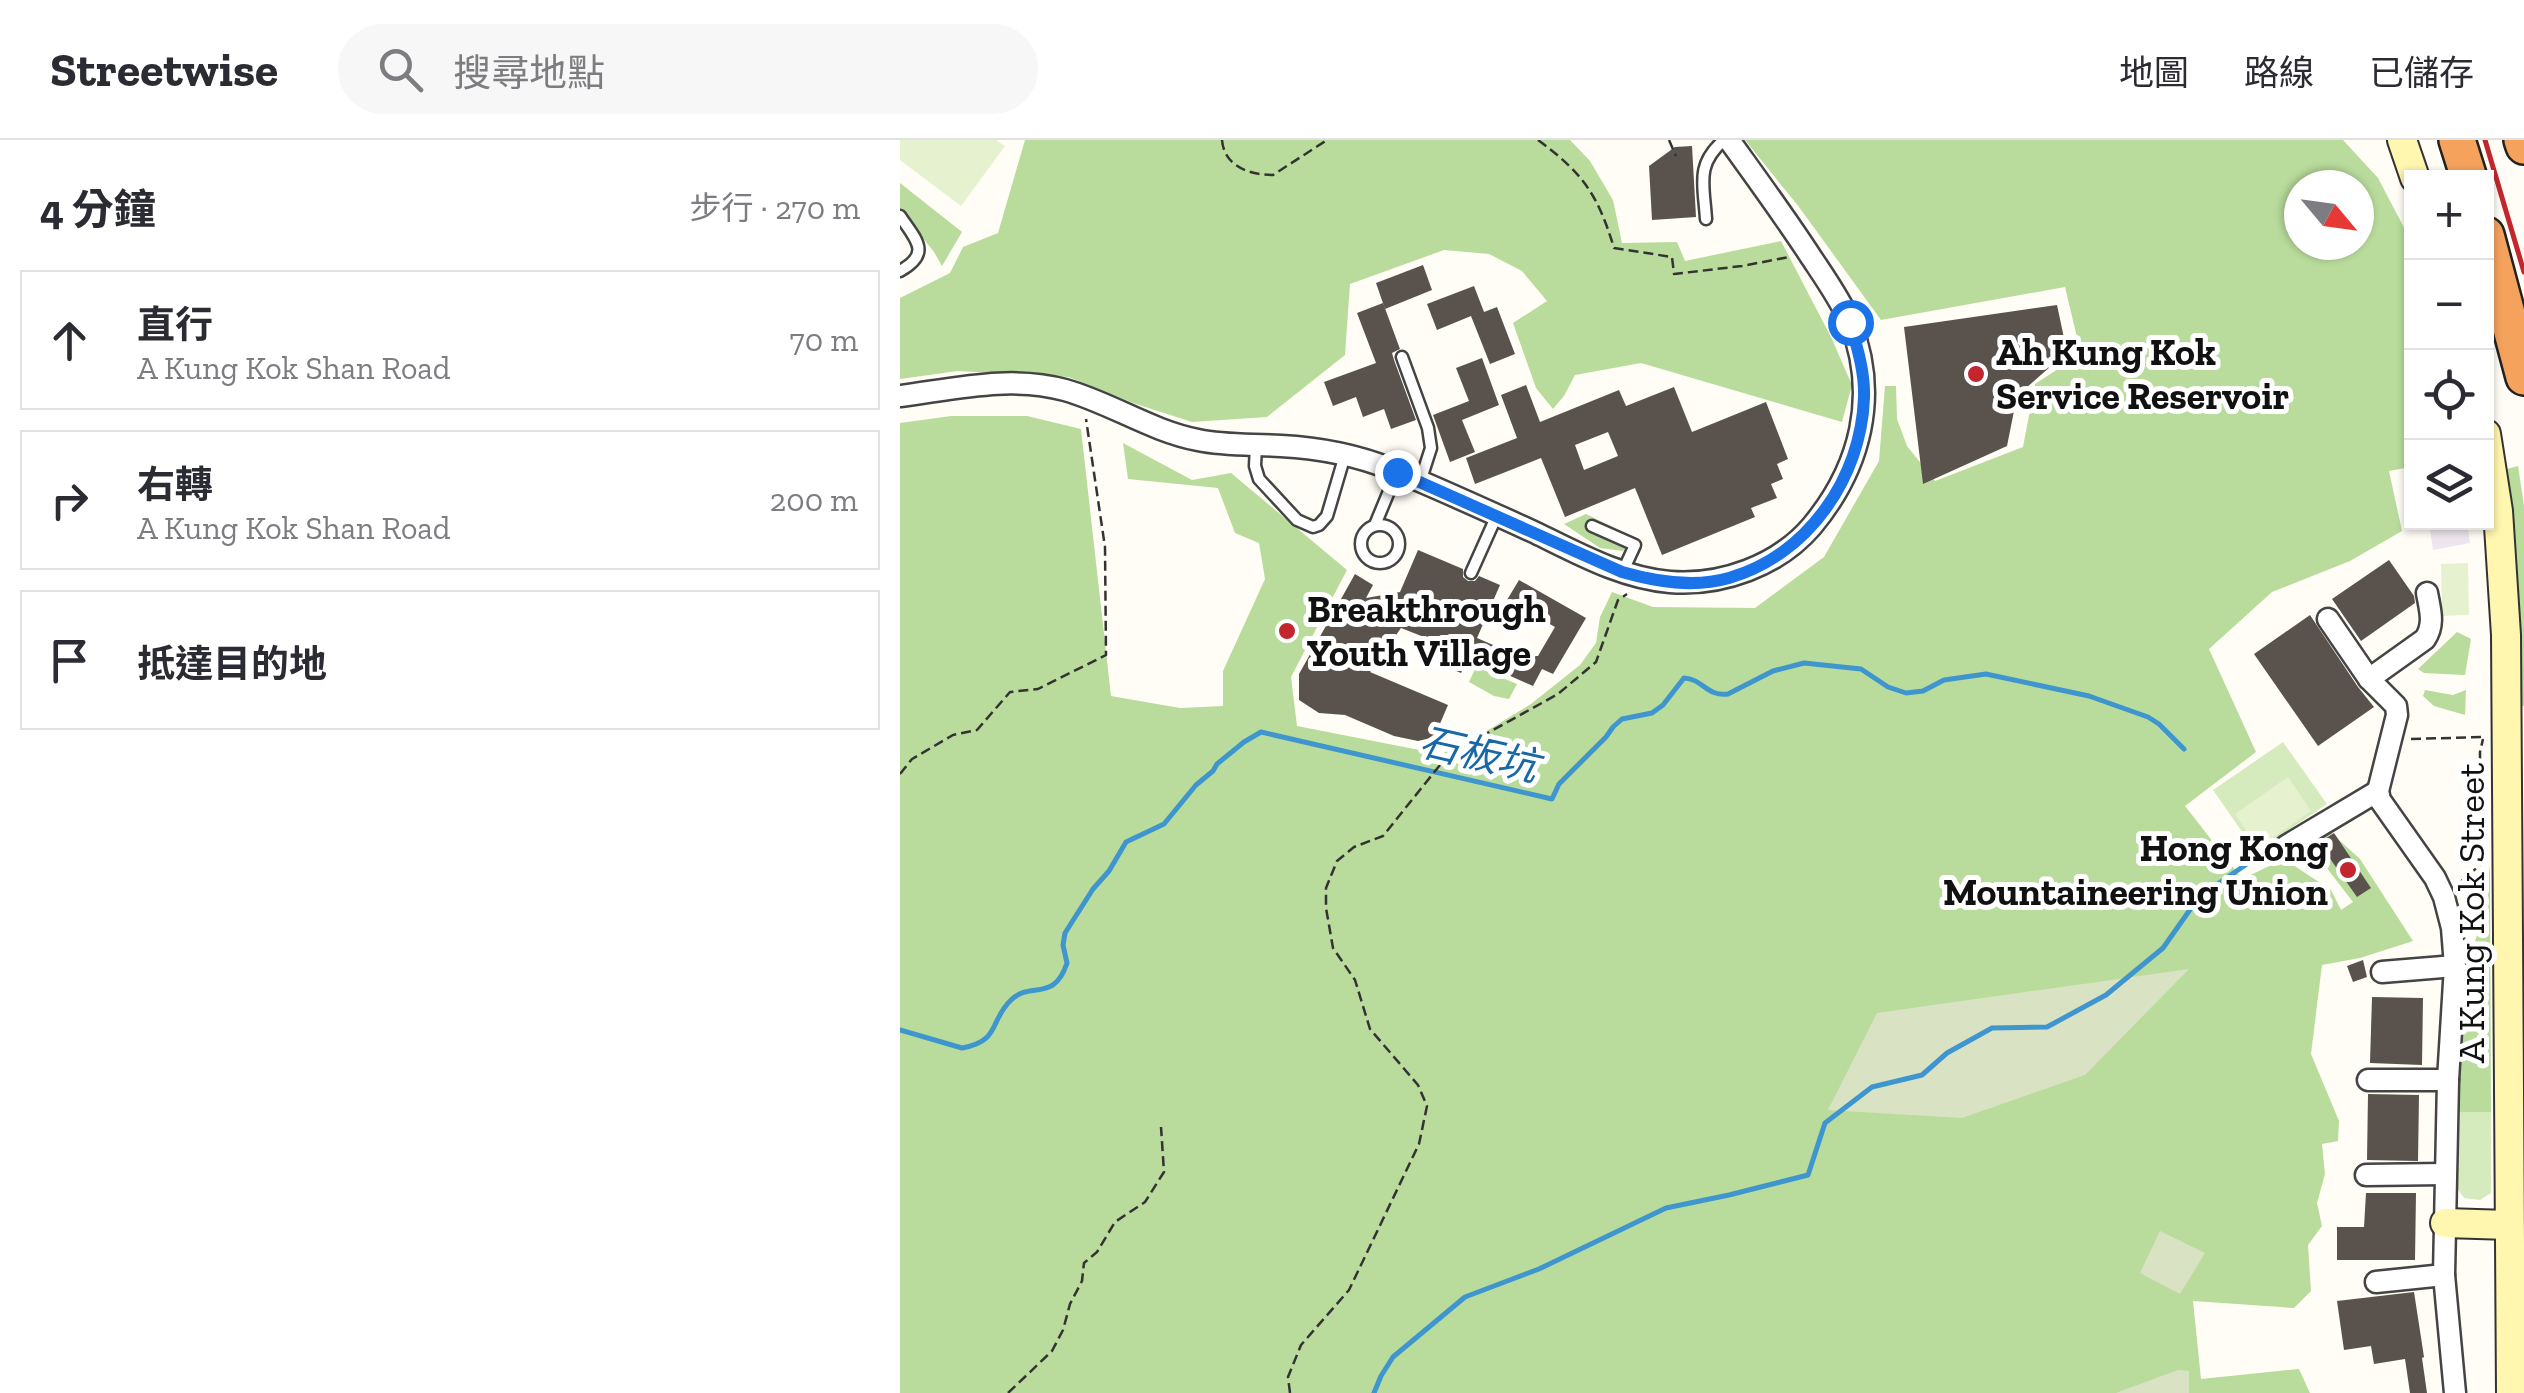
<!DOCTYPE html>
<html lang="zh-TW">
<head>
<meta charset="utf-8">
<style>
  :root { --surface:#fff; --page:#f7f7f7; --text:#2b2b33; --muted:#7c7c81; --line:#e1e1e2 }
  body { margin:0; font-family:"Zilla Slab","Noto Sans TC",serif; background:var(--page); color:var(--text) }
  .controls { position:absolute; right:30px; top:30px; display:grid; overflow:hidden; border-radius:0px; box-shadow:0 2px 8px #0004 }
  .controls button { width:90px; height:90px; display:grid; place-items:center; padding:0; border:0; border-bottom:2px solid var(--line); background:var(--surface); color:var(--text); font:50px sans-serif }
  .compass { position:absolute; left:1384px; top:30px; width:90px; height:90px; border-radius:50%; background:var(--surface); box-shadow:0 2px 8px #0004; rotate:119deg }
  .stop { position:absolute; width:30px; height:30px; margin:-22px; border:8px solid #1a73e8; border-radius:50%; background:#fff }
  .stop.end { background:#1a73e8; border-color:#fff; box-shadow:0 2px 10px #0008 }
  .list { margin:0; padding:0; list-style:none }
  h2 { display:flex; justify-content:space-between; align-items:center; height:130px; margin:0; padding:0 40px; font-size:42px }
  h2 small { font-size:32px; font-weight:400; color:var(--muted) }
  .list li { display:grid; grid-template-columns:65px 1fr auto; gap:30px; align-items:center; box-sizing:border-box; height:140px; margin:0 20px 20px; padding:0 20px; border:2px solid var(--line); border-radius:0px }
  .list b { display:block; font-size:38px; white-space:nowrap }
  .list p { margin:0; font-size:32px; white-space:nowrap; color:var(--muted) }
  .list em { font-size:32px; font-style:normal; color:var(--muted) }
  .icon { flex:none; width:55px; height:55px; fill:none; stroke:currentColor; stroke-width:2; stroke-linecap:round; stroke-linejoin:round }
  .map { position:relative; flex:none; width:1624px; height:1253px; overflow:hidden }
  header { display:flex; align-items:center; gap:60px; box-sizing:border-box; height:140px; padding:0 50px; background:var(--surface); border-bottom:2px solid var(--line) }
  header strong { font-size:48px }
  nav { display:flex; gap:55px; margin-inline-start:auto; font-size:35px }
  .search { width:700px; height:90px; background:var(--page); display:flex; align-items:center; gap:25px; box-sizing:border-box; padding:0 35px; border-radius:55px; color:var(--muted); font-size:38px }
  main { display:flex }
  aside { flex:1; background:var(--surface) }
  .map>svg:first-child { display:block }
  .industrial { fill:#eee6ef }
  .green { fill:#d5ebbd }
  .forest { fill:#b9dc9c; fill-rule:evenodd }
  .cemetery { fill:#d9e3c4 }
  .pitch { fill:#e6f2cf }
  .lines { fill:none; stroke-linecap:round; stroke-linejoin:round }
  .stream { stroke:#3f96cf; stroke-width:5 }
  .building { fill:#5a524d; fill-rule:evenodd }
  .service-casing { stroke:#444; stroke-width:15 }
  .minor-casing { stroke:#444; stroke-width:25 }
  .secondary-casing { stroke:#333; stroke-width:32 }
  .motorway-casing { stroke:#222; stroke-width:40 }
  .path { stroke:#333; stroke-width:2.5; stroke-dasharray:10 5; stroke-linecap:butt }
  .service { stroke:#fff; stroke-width:10 }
  .minor { stroke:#fff; stroke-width:20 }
  .secondary { stroke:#fff6b0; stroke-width:28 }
  .motorway { stroke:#f5a25d; stroke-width:35 }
  .rail { stroke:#c4262e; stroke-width:5 }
  .route { stroke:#1a73e8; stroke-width:12 }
  .poi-dot { fill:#c4262e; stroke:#fff; stroke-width:4 }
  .labels { text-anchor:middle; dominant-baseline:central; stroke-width:10; stroke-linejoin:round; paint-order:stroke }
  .poi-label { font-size:38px; font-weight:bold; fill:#111; stroke:#fff; text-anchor:start }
  .street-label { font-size:38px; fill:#111; stroke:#fff }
  .water-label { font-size:40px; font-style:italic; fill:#1768a6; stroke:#fff }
</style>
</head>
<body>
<header>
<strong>Streetwise</strong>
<div class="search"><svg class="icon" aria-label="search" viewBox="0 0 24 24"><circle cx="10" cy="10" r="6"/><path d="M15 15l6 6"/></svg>搜尋地點</div>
<nav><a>地圖</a><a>路線</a><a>已儲存</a></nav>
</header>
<main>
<aside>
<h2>4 分鐘<small>步行 · 270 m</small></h2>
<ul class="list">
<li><svg class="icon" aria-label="ahead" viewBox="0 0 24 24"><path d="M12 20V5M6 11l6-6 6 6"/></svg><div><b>直行</b><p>A Kung Kok Shan Road</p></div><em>70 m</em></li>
<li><svg class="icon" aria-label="right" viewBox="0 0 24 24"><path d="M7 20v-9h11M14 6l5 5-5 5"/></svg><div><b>右轉</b><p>A Kung Kok Shan Road</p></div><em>200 m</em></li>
<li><svg class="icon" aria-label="arrive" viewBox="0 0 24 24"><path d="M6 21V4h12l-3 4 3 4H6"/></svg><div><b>抵達目的地</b></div></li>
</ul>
</aside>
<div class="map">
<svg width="1624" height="1253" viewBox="0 0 1624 1253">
  <rect width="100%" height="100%" fill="#fffdf5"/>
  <path class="industrial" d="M1529 383H1567L1570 403 1533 410Z"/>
  <g class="green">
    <path d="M1383 602 1427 664 1356 712 1313 650Z"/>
    <path d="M1558 972H1591V1053L1580 1060 1564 1058 1555 1045Z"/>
  </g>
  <g class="forest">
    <path d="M125 0H670L690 21 713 60 722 103 777 102 785 121 881 101 931 197 952 245 942 282 741 223 675 235 664 256 653 269 636 248 613 183 647 161 622 131 589 114 544 110 450 144 445 215 367 277 292 282 233 263 169 237 58 231 0 239V158L50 133 63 107 98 93Z"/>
    <path d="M845 0H1443L1478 38 1511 101V327L1489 331 1502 391 1450 421 1372 452 1309 509 1356 612 1285 666 1342 739 1384 719 1431 750 1441 770 1453 762 1416 714 1427 689 1460 719 1513 801 1460 818 1422 825 1411 914 1439 981 1438 1001 1422 1004 1425 1034 1417 1063 1422 1086 1408 1105 1411 1151 1394 1168 1293 1161 1301 1239 1399 1229 1410 1253H0V283L51 276H127L181 289 211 556 280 568 323 566V531L365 439 359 403 335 393 318 348 228 339 223 303 292 340 331 333 447 430 391 537 397 586 540 614 572 600 631 564 680 525 696 503 700 477 712 452 753 467 855 468 924 417 979 321 985 246H996L997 279 1007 306 1035 341 1123 307 1135 244 1181 214 1165 147 981 180 899 67ZM1399 45H1459V105H1399Z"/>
    <path d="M0 43 62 92 42 126 34 112 0 69Z"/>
    <path d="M1618 326 1624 366V566H1621L1607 329Z"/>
    <path d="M686 374 731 396 723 411 700 408 664 384Z"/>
    <path d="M1557 492 1571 499 1565 535 1524 533 1518 529Z"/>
    <path d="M576 527 617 544 609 559 594 556 569 542Z"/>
    <path d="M1525 550 1553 555 1566 550 1565 575 1534 566 1523 556Z"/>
    <path d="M1590 725 1591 972H1558L1563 830 1574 805 1584 772Z"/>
  </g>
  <g class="cemetery">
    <path d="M1289 829 1185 935 1062 978 928 970 977 873Z"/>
    <path d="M1260 1091 1305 1113 1280 1154 1240 1133Z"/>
    <path d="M1278 1230 1289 1231V1253H1216Z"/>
  </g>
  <g class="pitch">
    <path d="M0 0H96L105 6 61 66 0 20Z"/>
    <path d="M1568 423 1569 475 1542 476 1541 424Z"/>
    <path d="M1388 637 1411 671 1358 708 1335 674Z"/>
  </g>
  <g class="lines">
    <g class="stream">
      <path d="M0 890 62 908C101 901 89 881 111 860 130 841 154 863 167 823L163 805 165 793 193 749 209 731 226 702 264 684 296 645 313 631 317 624 344 602 361 592 652 659 659 644 706 597 713 587 722 579 752 573 763 565 784 538C803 539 807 557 828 554L873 531 904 523 961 529 988 547 1006 553 1023 551 1044 540 1086 534 1189 556 1248 577 1259 584 1284 609"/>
      <path d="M474 1253 481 1236 493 1217 565 1157 639 1129 766 1068 829 1055 908 1035 925 983 972 947 1022 935 1047 913 1092 888 1147 887 1206 855 1263 808 1294 764 1319 743 1366 711"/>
    </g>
  </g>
  <g class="building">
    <path d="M792 6 796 77 752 80 749 26 775 7Z"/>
    <path d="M523 125 532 150 485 169 476 143Z"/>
    <path d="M574 146 584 172 597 167 615 214 590 224 571 176 537 190 527 164Z"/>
    <path d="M483 163 500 209 492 213 494 220 516 280 491 289 484 269 463 277 456 257 433 266 424 242 476 223 457 173Z"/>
    <path d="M1157 165 1167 212 1117 256 1107 306 1023 344 1004 187Z"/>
    <path d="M582 218 599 265 562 280 575 312 550 322 533 275 569 261 556 228Z"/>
    <path d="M626 245 640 282 719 250 726 266 774 247 792 292 866 262 888 319 877 324 883 339 871 344 877 358 851 368 855 377 762 415 735 348 665 377 641 318 575 344 566 318 617 298 601 255ZM708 292 718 316 684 330 675 305Z"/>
    <path d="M518 410 563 429V437L568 441H575L579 436 600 445 577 498 628 520 633 516H638L655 487 607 460 619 440 686 478 653 534 642 529 633 546 568 517 561 533 526 518 534 501 501 488 470 532 548 565 536 593 531 598 518 601 494 596 445 575 419 573 399 560V534L455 434 473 445 466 458 500 452Z"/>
    <path d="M1489 420 1514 456 1515 463 1461 501 1432 459Z"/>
    <path d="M1410 475 1458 547 1474 567 1418 606 1354 514Z"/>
    <path d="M1434 693 1471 748 1457 757 1419 703Z"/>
    <path d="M1463 820 1467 837 1453 842 1447 826Z"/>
    <path d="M1472 857 1523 858 1522 925 1470 923Z"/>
    <path d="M1468 954 1519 955 1518 1021 1467 1020Z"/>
    <path d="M1466 1053H1516L1515 1120H1437V1087H1464Z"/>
    <path d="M1514 1152 1524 1217 1522 1218 1527 1253H1510L1505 1219 1474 1224 1471 1206 1444 1210 1437 1161Z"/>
  </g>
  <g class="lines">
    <g class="service-casing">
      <g id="service">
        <path d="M0 76C16 100 32 113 0 131"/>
        <path d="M806 79C804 45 795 25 824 0"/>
        <path d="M502 217 528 288 531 308 520 342"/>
        <path d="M356 305 355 326 359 339 397 380 413 387 419 385 427 376 445 315"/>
        <circle cx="480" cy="404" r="19"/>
        <path d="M475 385 497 332"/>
        <path d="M692 386 735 405 723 431"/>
        <path d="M571 433 597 375"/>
      </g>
    </g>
    <g class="minor-casing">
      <g id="minor">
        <path d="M0 256C54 249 111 235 165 250 211 263 251 291 298 300 326 306 354 304 381 306 419 308 456 315 491 329 540 349 588 371 636 393 679 414 722 438 770 442 821 446 878 426 912 386 961 327 979 255 950 182 940 159 925 138 911 117 885 77 857 39 829 0"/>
        <path d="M1428 479 1469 539 1496 566 1497 575 1478 651 1480 660 1535 738 1544 757 1552 788 1555 826 1548 940 1544 1135 1555 1253"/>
        <path d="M1469 539 1525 499C1535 484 1530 470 1527 453"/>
        <path d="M1386 706 1478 651"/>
        <path d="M1482 832 1555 826"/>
        <path d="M1468 940H1548"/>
        <path d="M1466 1035 1545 1034"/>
        <path d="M1476 1142 1544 1135"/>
      </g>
    </g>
    <g class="secondary-casing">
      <g id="secondary">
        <path d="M1502 0 1515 38"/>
        <path d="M1586 294 1598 371 1606 495 1611 1253"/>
        <path d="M1545 1083 1609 1085"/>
      </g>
    </g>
    <g class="motorway-casing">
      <g id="motorway">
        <path d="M1557 0 1569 38"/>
        <path d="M1622 0 1624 6"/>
        <path d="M1586 95 1624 237"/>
      </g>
    </g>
    <g class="path">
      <path d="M322 0C324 26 349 35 373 35L427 0"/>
      <path d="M638 0C683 33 698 55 714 108L772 117 774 134 842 126 889 117"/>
      <path d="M769 0 776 16"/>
      <path d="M1511 599 1583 597"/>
      <path d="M0 634 12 619 53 595 77 590 110 552 138 549 206 515 205 407 186 279"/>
      <path d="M1557 745 1580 725V612L1583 599"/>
      <path d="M108 1253 152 1211 163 1190 170 1164 182 1141 184 1123 197 1112 215 1082 245 1062 264 1032 261 987"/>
      <path d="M390 1253 388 1237 401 1205 449 1150 519 1004 527 966 518 945 470 889 455 840 433 808 426 768V748L437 721 454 707 483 696 548 615 658 554 696 522 718 460 727 454"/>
    </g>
    <use href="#service" class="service"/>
    <use href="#minor" class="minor"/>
    <use href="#secondary" class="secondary"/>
    <use href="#motorway" class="motorway"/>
    <path class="rail" d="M1585 0 1624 132"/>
  </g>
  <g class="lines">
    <path class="route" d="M497 332 722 432C757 442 794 448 829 438 908 415 961 338 964 258 965 232 957 207 950 182"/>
  </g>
  <g class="poi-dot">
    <circle cx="1076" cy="234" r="10"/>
    <circle cx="387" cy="491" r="10"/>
    <circle cx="1448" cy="730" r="10"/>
  </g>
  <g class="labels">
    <g class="poi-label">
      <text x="1096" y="212">Ah Kung Kok<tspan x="1096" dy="44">Service Reservoir</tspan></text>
      <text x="407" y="469">Breakthrough<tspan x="407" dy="44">Youth Village</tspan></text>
      <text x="1428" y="708" text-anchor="end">Hong Kong<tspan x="1428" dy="44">Mountaineering Union</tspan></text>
    </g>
    <g class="street-label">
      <text transform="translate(1571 773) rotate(-90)">A Kung Kok Street</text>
    </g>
    <g class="water-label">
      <text transform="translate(579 614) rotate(13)">石板坑</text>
    </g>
  </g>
</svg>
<div class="controls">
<button>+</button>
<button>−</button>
<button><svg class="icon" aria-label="locate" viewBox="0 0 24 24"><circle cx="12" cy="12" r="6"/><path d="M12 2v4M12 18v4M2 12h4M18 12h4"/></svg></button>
<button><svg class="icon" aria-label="layers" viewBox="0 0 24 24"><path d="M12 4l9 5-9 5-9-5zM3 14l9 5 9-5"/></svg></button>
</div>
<svg class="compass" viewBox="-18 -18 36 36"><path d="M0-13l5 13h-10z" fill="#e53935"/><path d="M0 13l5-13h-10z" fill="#7c7c81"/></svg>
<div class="stop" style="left:950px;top:182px"></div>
<div class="stop end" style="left:497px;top:332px"></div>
</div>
</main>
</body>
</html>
